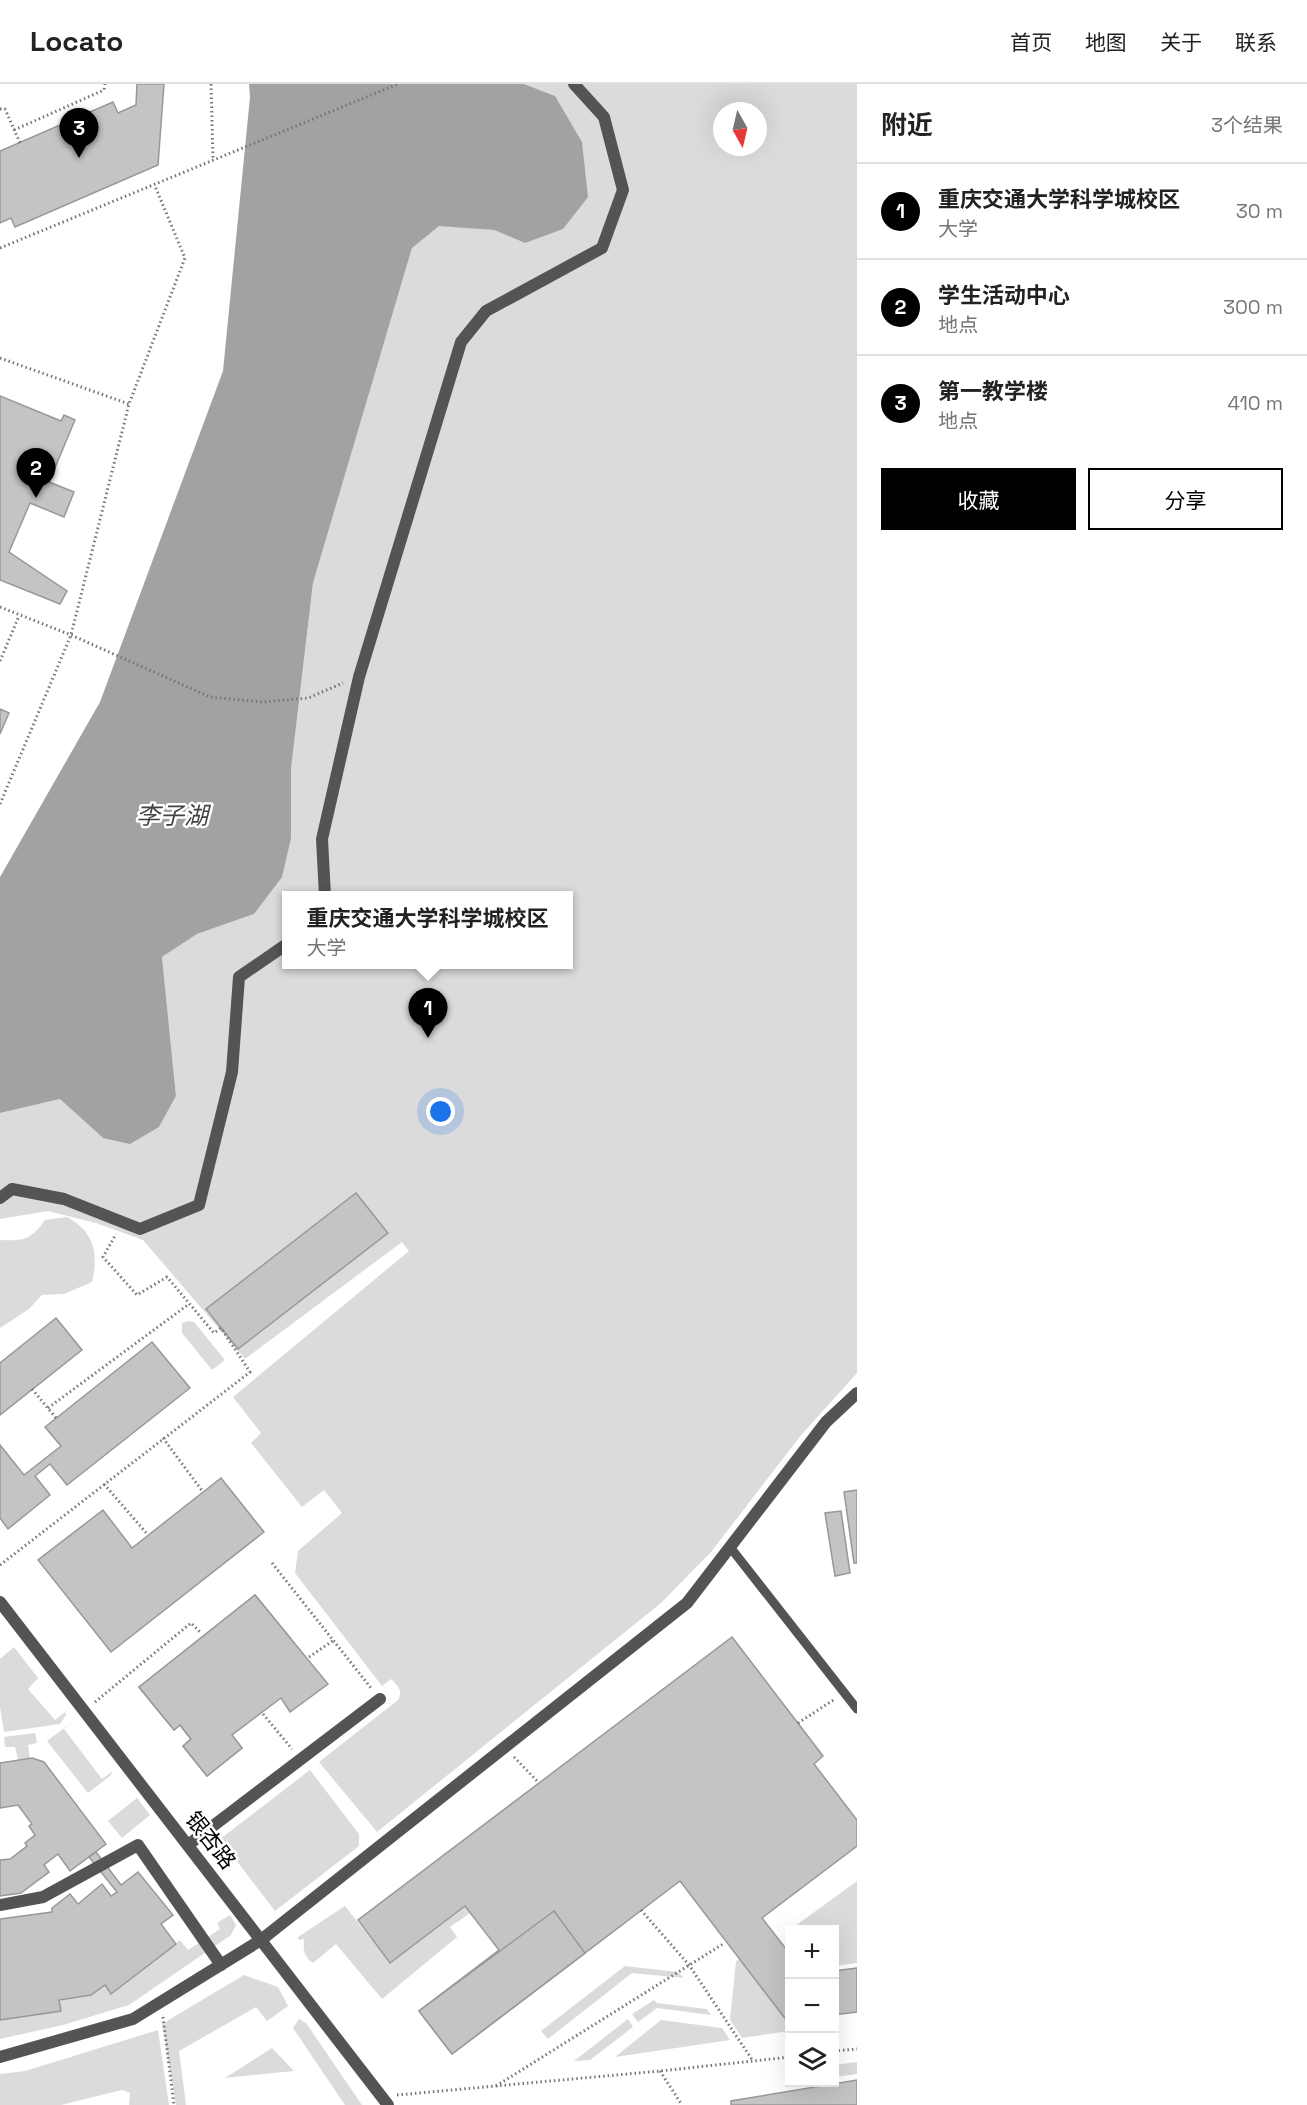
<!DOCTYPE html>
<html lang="zh">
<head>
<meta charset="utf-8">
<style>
  :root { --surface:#fff; --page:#f6f6f6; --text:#222; --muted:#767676; --line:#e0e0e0; --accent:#000 }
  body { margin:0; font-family:"Space Grotesk","Noto Sans SC",sans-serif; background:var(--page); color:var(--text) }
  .controls { position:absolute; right:18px; bottom:18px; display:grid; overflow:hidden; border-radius:0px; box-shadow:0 6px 24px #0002 }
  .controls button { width:54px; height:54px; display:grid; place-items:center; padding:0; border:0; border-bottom:2px solid var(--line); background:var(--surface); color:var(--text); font:30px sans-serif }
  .compass { position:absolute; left:713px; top:18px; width:54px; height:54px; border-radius:50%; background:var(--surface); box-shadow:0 6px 24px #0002; rotate:172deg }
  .you { position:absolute; left:441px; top:1028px; width:21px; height:21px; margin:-15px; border:4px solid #fff; border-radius:50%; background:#1a73e8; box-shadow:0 0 0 9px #1a73e833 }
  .badge { display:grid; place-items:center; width:39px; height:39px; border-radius:50%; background:var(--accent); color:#fff; font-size:20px; font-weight:700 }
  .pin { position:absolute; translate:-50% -50px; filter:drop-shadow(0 2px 3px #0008) }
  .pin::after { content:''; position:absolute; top:32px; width:21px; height:18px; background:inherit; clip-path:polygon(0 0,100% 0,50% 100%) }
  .popup { position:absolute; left:282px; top:807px; width:291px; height:78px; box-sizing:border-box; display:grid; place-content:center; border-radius:0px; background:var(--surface); filter:drop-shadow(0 2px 4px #0005); font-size:20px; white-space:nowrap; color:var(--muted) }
  .popup b { font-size:22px; color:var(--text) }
  .popup::after { content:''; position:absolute; left:50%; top:100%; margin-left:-12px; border:12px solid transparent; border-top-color:var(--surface) }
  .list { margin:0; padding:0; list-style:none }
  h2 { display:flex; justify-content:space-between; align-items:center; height:78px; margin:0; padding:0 24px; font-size:26px }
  h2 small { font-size:20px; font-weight:400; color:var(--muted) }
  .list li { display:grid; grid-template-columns:39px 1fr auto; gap:18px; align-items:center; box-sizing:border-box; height:96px; padding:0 24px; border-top:2px solid var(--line) }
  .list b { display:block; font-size:22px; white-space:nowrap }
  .list p { margin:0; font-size:20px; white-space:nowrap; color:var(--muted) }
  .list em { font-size:20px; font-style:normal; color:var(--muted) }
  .actions { display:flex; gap:12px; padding:18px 24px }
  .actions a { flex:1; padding:14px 0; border:2px solid var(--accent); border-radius:0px; text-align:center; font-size:21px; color:var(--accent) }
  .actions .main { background:var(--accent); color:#fff }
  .icon { flex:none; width:33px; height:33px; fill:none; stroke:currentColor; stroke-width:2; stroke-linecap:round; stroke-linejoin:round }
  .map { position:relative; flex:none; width:857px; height:2021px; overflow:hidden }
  header { display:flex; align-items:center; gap:36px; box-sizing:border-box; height:84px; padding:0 30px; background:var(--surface); border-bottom:2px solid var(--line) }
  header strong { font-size:28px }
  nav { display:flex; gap:33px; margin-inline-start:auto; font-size:21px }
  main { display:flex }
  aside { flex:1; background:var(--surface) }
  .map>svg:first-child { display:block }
  .green { fill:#dbdbdb; fill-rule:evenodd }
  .water { fill:#a2a2a2 }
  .building { fill:#c4c4c4; stroke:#989898; stroke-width:1.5 }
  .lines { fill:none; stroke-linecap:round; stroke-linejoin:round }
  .path { stroke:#767676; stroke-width:3; stroke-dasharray:1.5 3; stroke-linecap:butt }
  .service { stroke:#545454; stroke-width:9 }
  .minor { stroke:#545454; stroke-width:12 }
  .labels { text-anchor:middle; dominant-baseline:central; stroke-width:5; stroke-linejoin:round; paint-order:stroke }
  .street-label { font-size:22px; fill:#000; stroke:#fff }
  .water-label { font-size:24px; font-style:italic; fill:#434343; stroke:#fff }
</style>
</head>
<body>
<header>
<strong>Locato</strong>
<nav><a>首页</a><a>地图</a><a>关于</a><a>联系</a></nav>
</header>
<main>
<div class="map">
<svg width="857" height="2021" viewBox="0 0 857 2021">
  <rect width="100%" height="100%" fill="#fff"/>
  <g class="green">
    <path d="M524 0H857V1289L802 1350 711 1468 661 1519 377 1748 319 1678 398 1616C403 1606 398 1602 391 1595L382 1602 295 1489 298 1467 342 1429 324 1406 302 1423 251 1359 261 1349 233 1313 409 1167 402 1158 245 1275 143 1156 96 1139 48 1127 0 1135V1029L60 1015 103 1054 159 1043 176 1012 162 873 197 850 254 830 291 754V685L313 499 412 164 438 141 494 146 525 159 555 12ZM722 27H758V63H722ZM287 812H569V880H287Z"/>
    <path d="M67 1133C94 1148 99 1169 92 1198L64 1210 42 1211 29 1225 0 1244V1156C24 1157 31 1156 45 1136Z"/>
    <path d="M188 1237 194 1238 225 1276 212 1286 182 1249V1239Z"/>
    <path d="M14 1563 38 1594 28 1605 55 1636 65 1628 66 1631 60 1640 4 1648 0 1623V1575Z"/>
    <path d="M75 1636 64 1645 102 1695 113 1687 110 1692 88 1709 47 1657Z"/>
    <path d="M35 1649 37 1659 28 1661 30 1674 18 1676 15 1663H5L4 1653Z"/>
    <path d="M310 1686 359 1750V1762L275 1827 220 1755Z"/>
    <path d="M137 1714 150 1731 122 1754 108 1737Z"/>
    <path d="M857 1797V1879L835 1882 834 1846 791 1845Z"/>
    <path d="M345 1822 390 1879 465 1822 470 1829 450 1843 457 1853 382 1915 336 1860 313 1879C304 1873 303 1865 304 1855L299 1856 298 1853Z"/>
    <path d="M230 1831 236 1841 231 1851 129 1921 63 1941 0 1955V1936L60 1927 59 1916 91 1911 105 1901 112 1910 180 1856 188 1866 220 1845 217 1839Z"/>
    <path d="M740 1875 787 1937H789V1947L742 1954 730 1936 736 1877Z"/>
    <path d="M625 1882 678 1888 684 1894 632 1889 548 1955 541 1947Z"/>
    <path d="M244 1891 278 1903 288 1922 267 1937 256 1923 179 1967 186 2021H176L162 1940Z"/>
    <path d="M654 1916 657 1919 707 1925 711 1931 657 1924 638 1938 632 1930Z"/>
    <path d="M299 1935 306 1939 362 2021H345L293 1944Z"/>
    <path d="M628 1935 633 1943 590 1976 574 1977Z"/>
    <path d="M661 1936 722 1944 730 1956 615 1973Z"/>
    <path d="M158 1946 169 2021H129L130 2009 122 2006 61 2021H0V1990L25 1987Z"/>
    <path d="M272 1964 294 1987 225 1994Z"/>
    <path d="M857 1978V1990L835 1993V1981Z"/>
  </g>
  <path class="water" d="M249 0H524L555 12 582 58 588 113 563 145 525 159 494 146 439 142 412 164 313 499 291 685V754L282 793 254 830 197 850 162 873 176 1012 159 1043 130 1060 103 1054 60 1015 0 1029V793L100 618 223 287 250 13Z"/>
  <g class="building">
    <path d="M137 0H164L158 81 15 143 11 134 0 139V67L113 18 118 29 136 21Z"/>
    <path d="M0 312 61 337 64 331 75 336 49 398 74 408 64 433 30 419 9 468 67 507 60 520 0 496Z"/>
    <path d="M0 625 9 629 0 650Z"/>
    <path d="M356 1109 388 1149 238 1265 206 1225Z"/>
    <path d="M56 1234 82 1266 0 1331V1279Z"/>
    <path d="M152 1258 190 1304 67 1401 50 1380 35 1392 50 1411 8 1445 0 1434V1361L24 1391 61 1362 45 1343Z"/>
    <path d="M221 1394 264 1448 111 1568 38 1476 103 1426 132 1464Z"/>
    <path d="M857 1406V1479H854L844 1408Z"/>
    <path d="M841 1427 850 1489 835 1492 825 1429Z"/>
    <path d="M255 1511 290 1554 200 1625 214 1642 220 1637 242 1664 207 1692 183 1662 191 1655 180 1641 174 1646 139 1603Z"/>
    <path d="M255 1511 328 1600 290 1628 281 1614 232 1651 242 1664 207 1692 183 1662 191 1655 180 1641 174 1646 139 1603Z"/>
    <path d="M732 1553 823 1672 814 1680 857 1736V1762L762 1834 790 1870V1937H787L680 1797 452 1970 419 1927 499 1866 465 1822 390 1879 358 1836Z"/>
    <path d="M32 1674 44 1678 106 1760 70 1787 58 1770 44 1781 49 1788 21 1809 0 1812V1776L10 1775 27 1762 25 1759 35 1751 29 1742 32 1740 18 1721 0 1724V1679Z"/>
    <path d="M96 1768 121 1801 138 1788 173 1831 161 1840 176 1860 111 1910 105 1901 91 1911 59 1916 61 1927 0 1936V1835L52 1828V1824L70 1810 78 1820 102 1800 111 1812 117 1808 89 1773Z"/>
    <path d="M554 1827 585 1869 452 1970 419 1927Z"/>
    <path d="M857 1884V1928L834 1931V1887Z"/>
    <path d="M857 1996V2021H731V2017Z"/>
  </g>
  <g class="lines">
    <g class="path">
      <path d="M211 0 213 76"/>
      <path d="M0 25H5L20 59"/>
      <path d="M14 46 104 6 105 0"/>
      <path d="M0 164 398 0"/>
      <path d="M0 274 129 320"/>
      <path d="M0 523 71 551 210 613 262 618 308 614 343 599"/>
      <path d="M0 577 19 532"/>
      <path d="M0 720 71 551 129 320 185 174 155 102"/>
      <path d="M32 1305 56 1334"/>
      <path d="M48 1324 189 1220"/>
      <path d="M163 1354 203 1408"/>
      <path d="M104 1400 148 1451"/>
      <path d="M272 1479 371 1604"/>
      <path d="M0 1481 250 1288 221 1244 214 1249 167 1193 137 1211 103 1173 116 1150"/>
      <path d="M309 1573 334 1556"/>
      <path d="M95 1618 191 1539 201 1549"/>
      <path d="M263 1630 292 1665"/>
      <path d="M798 1639 835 1615"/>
      <path d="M514 1673 539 1699"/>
      <path d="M641 1826 689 1881 753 1977"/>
      <path d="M163 1933 174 2021"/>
      <path d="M834 1967 857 1965"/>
      <path d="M660 1987 682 2021"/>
      <path d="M496 2002 723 1860"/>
      <path d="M397 2011 660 1987 790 1973"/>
    </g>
    <path class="service" d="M730 1463 857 1625"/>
    <g class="minor">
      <path d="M325 812 322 755 359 593 461 258 486 227 602 164 623 106 604 33 574 0"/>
      <path d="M0 1114 12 1105 64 1115 140 1145 199 1121 232 988 239 893 287 860"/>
      <path d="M0 1518 388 2021"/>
      <path d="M188 1761 380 1615"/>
      <path d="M0 1821 43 1813 138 1761 221 1881"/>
      <path d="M0 1973 133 1935 261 1856 687 1519 826 1338 857 1309"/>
    </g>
  </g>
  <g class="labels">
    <g class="street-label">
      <text transform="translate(211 1756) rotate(52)">银杏路</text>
    </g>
    <g class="water-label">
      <text x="172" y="731">李子湖</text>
    </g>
  </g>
</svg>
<div class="controls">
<button>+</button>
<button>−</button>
<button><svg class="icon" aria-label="layers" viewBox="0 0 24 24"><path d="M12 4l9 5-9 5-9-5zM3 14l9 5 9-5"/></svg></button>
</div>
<svg class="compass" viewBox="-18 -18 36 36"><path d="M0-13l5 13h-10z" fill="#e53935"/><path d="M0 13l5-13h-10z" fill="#767676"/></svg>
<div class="you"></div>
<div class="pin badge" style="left:428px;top:954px">1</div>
<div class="popup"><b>重庆交通大学科学城校区</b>大学</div>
<div class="pin badge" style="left:36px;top:414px">2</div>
<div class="pin badge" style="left:79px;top:74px">3</div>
</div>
<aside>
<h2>附近<small>3个结果</small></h2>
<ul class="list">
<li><span class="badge">1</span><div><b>重庆交通大学科学城校区</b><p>大学</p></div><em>30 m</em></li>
<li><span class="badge">2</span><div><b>学生活动中心</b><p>地点</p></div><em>300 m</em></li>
<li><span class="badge">3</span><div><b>第一教学楼</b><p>地点</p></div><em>410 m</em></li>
</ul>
<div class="actions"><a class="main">收藏</a><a>分享</a></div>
</aside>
</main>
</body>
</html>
